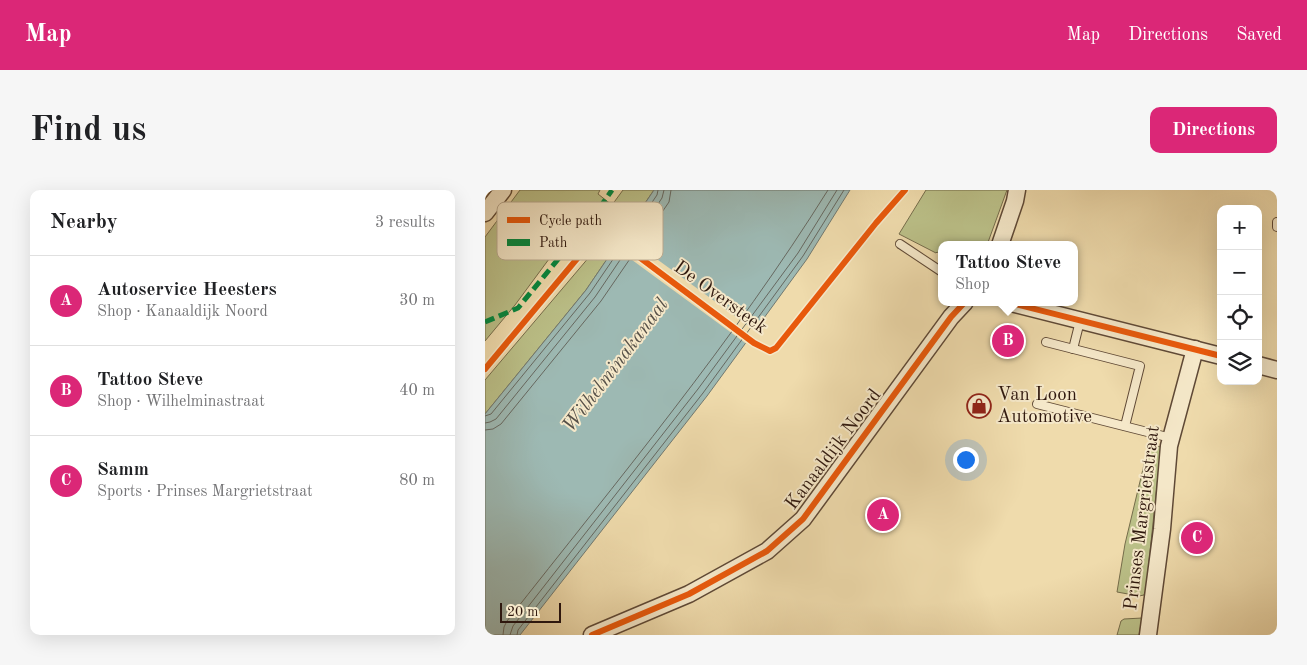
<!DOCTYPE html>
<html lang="en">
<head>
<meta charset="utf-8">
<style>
  :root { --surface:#fff; --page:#f6f6f6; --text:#202124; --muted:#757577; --line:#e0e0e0; --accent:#db2777 }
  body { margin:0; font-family:"Old Standard TT",serif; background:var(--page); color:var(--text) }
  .controls { position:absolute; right:15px; top:15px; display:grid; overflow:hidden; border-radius:10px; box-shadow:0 5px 20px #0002 }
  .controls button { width:45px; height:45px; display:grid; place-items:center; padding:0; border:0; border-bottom:1px solid var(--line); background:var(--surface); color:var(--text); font:25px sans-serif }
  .scale { position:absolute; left:15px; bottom:12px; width:61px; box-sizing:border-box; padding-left:5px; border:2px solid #2f180e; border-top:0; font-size:14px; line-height:18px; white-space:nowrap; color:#2f180e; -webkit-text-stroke:4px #f5e8c9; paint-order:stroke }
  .you { position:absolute; left:480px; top:269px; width:18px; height:18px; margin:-12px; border:4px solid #fff; border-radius:50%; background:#1a73e8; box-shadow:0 0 0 8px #1a73e833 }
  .badge { display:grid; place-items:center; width:32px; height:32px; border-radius:50%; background:var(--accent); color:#fff; font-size:16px; font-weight:700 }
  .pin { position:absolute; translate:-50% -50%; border:2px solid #fff; box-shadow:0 1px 5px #0006 }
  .popup { position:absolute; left:453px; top:51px; width:140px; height:65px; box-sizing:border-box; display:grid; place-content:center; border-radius:10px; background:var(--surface); filter:drop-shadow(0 1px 4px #0005); font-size:16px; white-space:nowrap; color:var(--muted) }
  .popup b { font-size:19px; color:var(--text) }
  .popup::after { content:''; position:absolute; left:50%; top:100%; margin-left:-10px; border:10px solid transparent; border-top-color:var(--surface) }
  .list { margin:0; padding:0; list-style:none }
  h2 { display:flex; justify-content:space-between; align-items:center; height:65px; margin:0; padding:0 20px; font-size:21px }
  h2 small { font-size:16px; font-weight:400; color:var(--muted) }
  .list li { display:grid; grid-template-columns:32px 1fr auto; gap:15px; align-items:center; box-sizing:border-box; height:90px; padding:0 20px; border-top:1px solid var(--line) }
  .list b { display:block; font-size:19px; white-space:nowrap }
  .list p { margin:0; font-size:16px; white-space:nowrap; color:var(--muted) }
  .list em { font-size:16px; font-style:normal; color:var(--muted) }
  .icon { flex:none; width:28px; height:28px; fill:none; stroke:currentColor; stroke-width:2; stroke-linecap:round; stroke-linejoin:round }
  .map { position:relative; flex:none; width:792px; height:445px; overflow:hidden; border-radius:10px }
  header { display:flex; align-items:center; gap:30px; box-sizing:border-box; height:70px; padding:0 25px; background:var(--accent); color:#fff }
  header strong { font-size:24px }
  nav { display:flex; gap:28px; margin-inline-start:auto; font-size:18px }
  .intro { display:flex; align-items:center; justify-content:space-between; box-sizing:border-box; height:120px; padding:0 30px }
  h1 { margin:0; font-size:35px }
  .button { padding:12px 22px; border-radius:10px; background:var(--accent); color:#fff; font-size:18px; font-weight:700 }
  main { display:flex; gap:30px; padding:0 30px }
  aside { flex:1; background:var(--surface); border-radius:10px; box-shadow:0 5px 20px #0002 }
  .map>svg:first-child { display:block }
  .green { fill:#bbc088; stroke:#756c4b }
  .water { fill:#9db9b3; stroke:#717971 }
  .pier { fill:#efdbac }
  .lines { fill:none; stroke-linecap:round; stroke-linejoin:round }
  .shore { stroke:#666860; stroke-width:1 }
  .lane-casing { stroke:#5f4936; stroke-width:10 }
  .street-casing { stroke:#5f4936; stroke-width:19 }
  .lane { stroke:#f5e8c9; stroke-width:8 }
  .street { stroke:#f5e8c9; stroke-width:16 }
  .quiet { stroke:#00873e; stroke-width:5; stroke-dasharray:10 5; stroke-linecap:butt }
  .cycleway-casing { stroke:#f5e8c9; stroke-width:9 }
  .cycleway { stroke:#e8590c; stroke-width:6 }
  .labels { text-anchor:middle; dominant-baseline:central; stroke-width:4; stroke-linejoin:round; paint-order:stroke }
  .street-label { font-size:19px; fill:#2f180e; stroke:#f5e8c9 }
  .poi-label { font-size:19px; fill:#2f180e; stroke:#f5e8c9; text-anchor:start }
  .water-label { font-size:20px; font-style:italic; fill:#565048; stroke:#f5e8c9 }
  .key { fill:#f5e8c9; stroke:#baaa91; stroke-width:1 }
  .key-label { font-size:14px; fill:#2f180e }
</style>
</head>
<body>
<header>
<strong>Map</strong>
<nav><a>Map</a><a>Directions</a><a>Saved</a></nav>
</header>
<div class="intro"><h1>Find us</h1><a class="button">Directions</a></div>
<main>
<aside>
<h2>Nearby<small>3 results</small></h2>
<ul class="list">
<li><span class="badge">A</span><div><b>Autoservice Heesters</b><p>Shop · Kanaaldijk Noord</p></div><em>30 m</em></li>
<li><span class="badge">B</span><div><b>Tattoo Steve</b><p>Shop · Wilhelminastraat</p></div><em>40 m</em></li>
<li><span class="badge">C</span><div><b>Samm</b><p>Sports · Prinses Margrietstraat</p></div><em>80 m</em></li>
</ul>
</aside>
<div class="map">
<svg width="792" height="445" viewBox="0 0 792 445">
  <rect width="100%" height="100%" fill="#efdbac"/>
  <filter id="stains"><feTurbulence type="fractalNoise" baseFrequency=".004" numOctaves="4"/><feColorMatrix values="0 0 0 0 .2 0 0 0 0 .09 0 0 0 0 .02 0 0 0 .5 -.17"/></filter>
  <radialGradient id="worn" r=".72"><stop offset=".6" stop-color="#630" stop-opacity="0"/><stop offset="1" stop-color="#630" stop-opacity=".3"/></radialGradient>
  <g class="green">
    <path d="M35 0H115L113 4 127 15 138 0H169L138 45 101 19 30 115 0 151V47Z"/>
    <path d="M441 0H522L502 55H457V65L452 62 451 63 414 44Z"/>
    <path d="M116 53 129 59 101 100 0 224V190Z"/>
    <path d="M664 254 676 257 661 400 659 405 654 406 632 402 640 354Z"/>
    <path d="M657 428 654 445H632L636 431 639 429Z"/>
  </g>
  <path class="water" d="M169 0H365L322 69 222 206 35 445H0V224L101 100Z"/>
  <path class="pier" d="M136 43 272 142 263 155 128 56Z"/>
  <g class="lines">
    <g class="shore">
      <path d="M0 226 6 224 105 103 172 5 173 0"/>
      <path d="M0 233 5 232 11 229 110 107 177 8 179 0"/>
      <path d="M0 240 8 239 16 234 116 111 184 12 186 0"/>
      <path d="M18 445 19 437 22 431C132 291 248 152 343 0"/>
      <path d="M25 445 28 436 213 199 313 63 352 0"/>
      <path d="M32 445 33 440 218 203 318 66 359 0"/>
    </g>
    <g class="lane-casing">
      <g id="lane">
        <path d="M792 32V37"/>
        <path d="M415 54 457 82"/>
        <path d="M561 152 655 176 640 236"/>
        <path d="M588 159 595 131"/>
        <path d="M552 214 686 248"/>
      </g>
    </g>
    <g class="street-casing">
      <g id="street">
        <path d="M0 23 18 0"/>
        <path d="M515 55 530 11 532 0"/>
        <path d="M522 112 736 166"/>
        <path d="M773 175 792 180"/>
        <path d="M107 445 204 404 282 361 318 329 466 127 480 112"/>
        <path d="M663 445 677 339 684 256 710 159"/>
      </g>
    </g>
    <use href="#lane" class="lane"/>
    <use href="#street" class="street"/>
    <path class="quiet" d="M0 132 33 118 111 23 127 0"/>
    <g class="cycleway-casing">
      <g id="cycleway">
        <path d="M522 112 736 166"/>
        <path d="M0 179 111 46 118 42 126 46 269 153 285 161 291 158 391 33 420 0"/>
        <path d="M107 445 204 404 282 361 318 329 466 127 480 112"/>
      </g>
    </g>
    <use href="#cycleway" class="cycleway"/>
  </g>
  <defs>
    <g id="shop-ring" transform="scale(1.25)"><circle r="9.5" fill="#f5e8c9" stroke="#8f2418" stroke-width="1.5"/><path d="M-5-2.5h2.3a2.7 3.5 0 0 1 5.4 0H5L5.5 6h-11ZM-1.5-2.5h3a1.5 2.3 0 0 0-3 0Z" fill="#8f2418"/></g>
  </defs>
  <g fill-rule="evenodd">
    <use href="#shop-ring" x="494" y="216"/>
  </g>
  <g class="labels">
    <g class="street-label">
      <text transform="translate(235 108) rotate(36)">De Oversteek</text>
      <text transform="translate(349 260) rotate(-53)">Kanaaldijk Noord</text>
      <text transform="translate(658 328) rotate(-83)">Prinses Margrietstraat</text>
    </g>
    <g class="poi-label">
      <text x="512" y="205">Van Loon<tspan x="512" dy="22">Automotive</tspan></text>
    </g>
    <g class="water-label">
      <text transform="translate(131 176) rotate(-53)">Wilhelminakanaal</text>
    </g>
  </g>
  <rect x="12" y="12" width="166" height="58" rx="8" class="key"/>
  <rect x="22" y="27" width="23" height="6" fill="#e8590c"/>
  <rect x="22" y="49" width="23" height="7" fill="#00873e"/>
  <g class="key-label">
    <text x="54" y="35">Cycle path</text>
    <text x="54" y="57">Path</text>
  </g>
  <rect width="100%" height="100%" filter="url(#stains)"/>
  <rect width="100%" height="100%" fill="url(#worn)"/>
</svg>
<div class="controls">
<button>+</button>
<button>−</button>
<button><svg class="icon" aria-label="locate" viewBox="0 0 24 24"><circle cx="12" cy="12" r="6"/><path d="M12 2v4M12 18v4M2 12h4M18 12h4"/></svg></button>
<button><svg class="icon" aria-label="layers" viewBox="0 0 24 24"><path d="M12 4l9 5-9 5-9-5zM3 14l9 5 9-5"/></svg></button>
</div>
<div class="scale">20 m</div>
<div class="you"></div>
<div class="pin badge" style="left:398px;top:325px">A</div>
<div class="pin badge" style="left:523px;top:151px">B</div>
<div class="popup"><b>Tattoo Steve</b>Shop</div>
<div class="pin badge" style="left:712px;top:348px">C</div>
</div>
</main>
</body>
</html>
